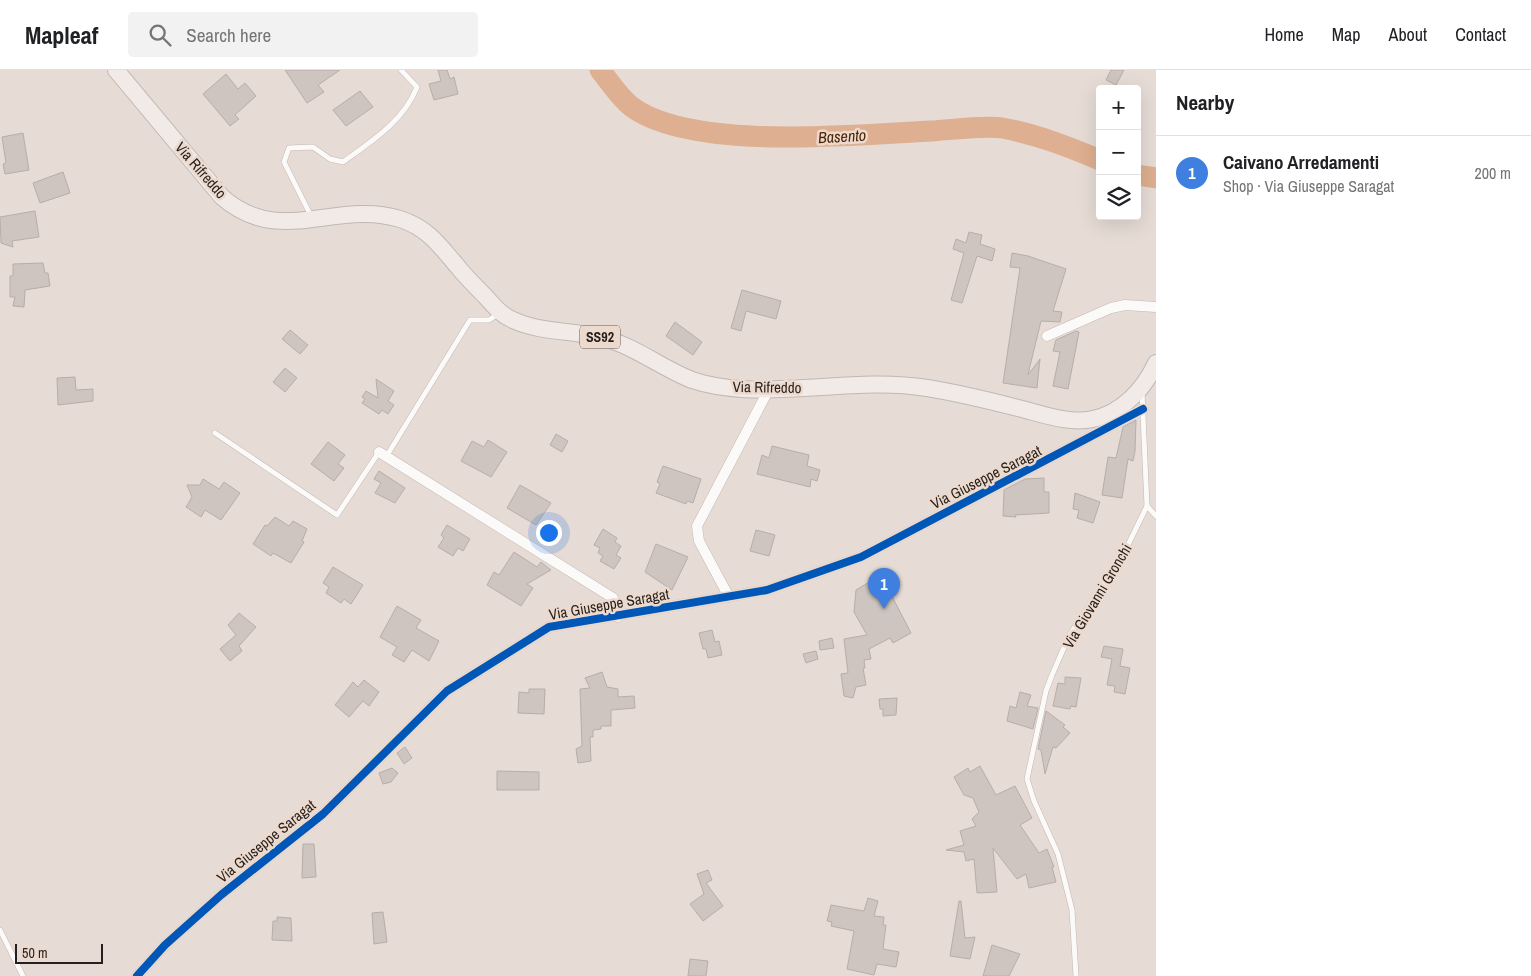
<!DOCTYPE html>
<html lang="en">
<head>
<meta charset="utf-8">
<style>
  :root { --surface:#fff; --page:#f2f2f2; --text:#202124; --muted:#757577; --line:#e0e0e0; --accent:#69615c }
  body { margin:0; font-family:"Archivo Narrow",sans-serif; background:var(--page); color:var(--text) }
  .controls { position:absolute; right:15px; top:15px; display:grid; overflow:hidden; border-radius:5px; box-shadow:0 5px 20px #0002 }
  .controls button { width:45px; height:45px; display:grid; place-items:center; padding:0; border:0; border-bottom:1px solid var(--line); background:var(--surface); color:var(--text); font:25px sans-serif }
  .scale { position:absolute; left:15px; bottom:12px; width:88px; box-sizing:border-box; padding-left:5px; border:2px solid #261f1b; border-top:0; font-size:14px; line-height:18px; white-space:nowrap; color:#261f1b; -webkit-text-stroke:4px #eddace; paint-order:stroke }
  .you { position:absolute; left:548px; top:462px; width:18px; height:18px; margin:-12px; border:4px solid #fff; border-radius:50%; background:#1a73e8; box-shadow:0 0 0 8px #1a73e833 }
  .badge { display:grid; place-items:center; width:32px; height:32px; border-radius:50%; background:var(--accent); color:#fff; font-size:16px; font-weight:700 }
  .pin { position:absolute; translate:-50% -41px; filter:drop-shadow(0 1px 2px #0008) }
  .pin::after { content:''; position:absolute; top:26px; width:18px; height:15px; background:inherit; clip-path:polygon(0 0,100% 0,50% 100%) }
  .list { margin:0; padding:0; list-style:none }
  h2 { display:flex; justify-content:space-between; align-items:center; height:65px; margin:0; padding:0 20px; font-size:21px }
  h2 small { font-size:16px; font-weight:400; color:var(--muted) }
  .list li { display:grid; grid-template-columns:32px 1fr auto; gap:15px; align-items:center; box-sizing:border-box; height:75px; padding:0 20px; border-top:1px solid var(--line) }
  .list b { display:block; font-size:19px; white-space:nowrap }
  .list p { margin:0; font-size:16px; white-space:nowrap; color:var(--muted) }
  .list em { font-size:16px; font-style:normal; color:var(--muted) }
  .icon { flex:none; width:28px; height:28px; fill:none; stroke:currentColor; stroke-width:2; stroke-linecap:round; stroke-linejoin:round }
  .map { position:relative; flex:none; width:1156px; height:906px; overflow:hidden }
  header { display:flex; align-items:center; gap:30px; box-sizing:border-box; height:70px; padding:0 25px; background:var(--surface); border-bottom:1px solid var(--line) }
  header strong { font-size:24px }
  nav { display:flex; gap:28px; margin-inline-start:auto; font-size:18px }
  .search { width:350px; height:45px; background:var(--page); display:flex; align-items:center; gap:12px; box-sizing:border-box; padding:0 18px; border-radius:5px; color:var(--muted); font-size:19px }
  main { display:flex }
  aside { flex:1; background:var(--surface) }
  .map>svg:first-child { display:block }
  .lines { fill:none; stroke-linecap:round; stroke-linejoin:round }
  .river { stroke:#deaf90; stroke-width:21 }
  .building { fill:#cec5c0; stroke:#b7aeaa }
  .lane-casing { stroke:#c2b9b4; stroke-width:6 }
  .street-casing { stroke:#c2b9b4; stroke-width:11 }
  .primary-casing { stroke:#beb9b6; stroke-width:18 }
  .lane { stroke:#fbfaf9; stroke-width:5 }
  .street { stroke:#fbfaf9; stroke-width:10 }
  .primary { stroke:#f1eae6; stroke-width:16 }
  .cycleway-casing { stroke:#eddace; stroke-width:11 }
  .cycleway { stroke:#0057b8; stroke-width:8 }
  .labels { text-anchor:middle; dominant-baseline:central; stroke-width:5; stroke-linejoin:round; paint-order:stroke }
  .shield { fill:#eddace; stroke:#625751; stroke-width:1 }
  .shield-label { font-size:14px; font-weight:bold; fill:#261f1b }
  .street-label { font-size:15px; fill:#261f1b; stroke:#eddace }
  .water-label { font-size:16px; font-style:italic; fill:#4c2403; stroke:#eddace }
</style>
</head>
<body>
<header>
<strong>Mapleaf</strong>
<div class="search"><svg class="icon" aria-label="search" viewBox="0 0 24 24"><circle cx="10" cy="10" r="6"/><path d="M15 15l6 6"/></svg>Search here</div>
<nav><a>Home</a><a>Map</a><a>About</a><a>Contact</a></nav>
</header>
<main>
<div class="map">
<svg width="1156" height="906" viewBox="0 0 1156 906">
  <rect width="100%" height="100%" fill="#e6dbd5"/>
  <g class="lines">
    <g class="river">
      <path d="M600 0C610 12 620 28 632 37 692 81 857 65 931 61 951 60 984 55 1002 58 1036 64 1069 77 1100 90"/>
      <path d="M1137 105 1156 108"/>
    </g>
  </g>
  <g class="building">
    <path d="M285 0H340L318 15 324 22 307 33Z"/>
    <path d="M438 0H447L450 9 454 7 458 24 434 30 429 14 441 11Z"/>
    <path d="M1111 0H1124L1116 15 1106 10Z"/>
    <path d="M226 4 238 19 245 13 256 26 235 45 239 49 230 56 203 24Z"/>
    <path d="M360 21 373 37 346 56 333 40Z"/>
    <path d="M23 63 29 100 5 104 3 94 6 93 2 67Z"/>
    <path d="M63 102 70 123 40 133 33 113Z"/>
    <path d="M35 141 39 167 12 171 13 177 1 173 0 147Z"/>
    <path d="M969 162 982 165 980 174 995 179 992 191 977 186 962 233 951 230 964 183 953 179 956 169 966 173Z"/>
    <path d="M1012 183 1028 186 1066 199 1053 241 1062 242 1060 252 1041 251 1030 296 1028 305 1040 289 1037 318 1003 313 1020 198 1010 197Z"/>
    <path d="M43 193 45 203H48L50 216 25 220 24 237 13 236 15 227H10V206H13V194Z"/>
    <path d="M742 220 781 231 776 249 746 241 741 261 731 258Z"/>
    <path d="M675 252 702 272 693 285 666 266Z"/>
    <path d="M290 260 308 275 300 284 282 269Z"/>
    <path d="M1076 261 1079 262 1068 319 1053 316 1060 282 1053 281 1056 270Z"/>
    <path d="M285 298 297 308 285 322 273 312Z"/>
    <path d="M75 307 76 320 93 319V331L58 335 57 308Z"/>
    <path d="M376 309 394 321 388 331 394 335 388 344 382 340 379 344 362 333 365 329 362 327 366 321 378 328Z"/>
    <path d="M1136 350 1135 381 1133 391 1128 389 1122 428 1102 425 1108 387 1116 388 1123 357Z"/>
    <path d="M556 364 568 371 562 382 550 375Z"/>
    <path d="M488 370 507 382 491 407 461 391 472 371 484 377Z"/>
    <path d="M328 372 345 385 338 394 344 398 334 411 311 394Z"/>
    <path d="M772 376 809 385 807 396 820 400 817 411 811 409 810 417 757 404 762 385 769 388Z"/>
    <path d="M663 396 701 409 693 433 687 431 686 434 656 423 660 414 657 412Z"/>
    <path d="M379 401 405 418 395 433 375 423 381 413 374 409Z"/>
    <path d="M1044 408V422H1049V443L1015 445 1016 447 1003 446 1004 420 1025 409Z"/>
    <path d="M203 409 219 419 224 412 240 423 221 450 205 440 201 447 186 437 192 427 187 415H200Z"/>
    <path d="M520 415 551 433 536 455 507 438Z"/>
    <path d="M1075 423 1100 432 1093 453 1077 448 1079 440 1073 439Z"/>
    <path d="M275 447 289 456 293 451 307 459 302 471 304 472 291 493 273 483 271 486 253 474 265 455 267 456Z"/>
    <path d="M447 455 470 469 463 481 458 478 453 486 438 477 444 468 441 465Z"/>
    <path d="M603 459 617 468 615 472 621 476 616 485 621 488 614 499 600 491 603 486 598 483 600 478 594 475Z"/>
    <path d="M756 460 775 465 769 486 750 481Z"/>
    <path d="M656 474 688 487 672 520 645 502Z"/>
    <path d="M514 482 537 497 541 492 551 500 527 514 533 518 521 536 487 515 494 502 499 505Z"/>
    <path d="M333 497 363 515 351 534 344 529 341 533 326 523 329 517 323 513Z"/>
    <path d="M881 505 911 563 893 573 890 568 869 579 871 589 864 590 865 598H863L866 615 856 617 853 628 844 626 841 604 848 603 844 569 867 565 854 542 856 520Z"/>
    <path d="M397 536 421 550 416 558 439 571 429 591 412 580 404 592 392 585 397 577 380 567Z"/>
    <path d="M239 543 256 557 239 576 242 581 230 591 220 579 236 565 228 555Z"/>
    <path d="M712 560 715 572 719 571 722 585 708 588 706 579H703L699 563Z"/>
    <path d="M832 568 834 578 820 580 819 571Z"/>
    <path d="M1104 576 1123 579 1120 596 1130 598 1125 624 1114 622 1115 616 1107 615 1112 589 1101 587Z"/>
    <path d="M816 581 818 589 806 593 803 584Z"/>
    <path d="M602 602 607 617 618 619V627L634 626 635 638 611 640V656H601V659L593 660V667H590L591 691 578 693 576 679 582 676 580 619 590 618 585 608Z"/>
    <path d="M1065 607 1081 608 1076 637 1071 636 1070 639 1053 636 1058 613 1065 614Z"/>
    <path d="M364 610 379 622 369 636 363 631 349 647 335 635 353 612 358 617Z"/>
    <path d="M529 619H545L544 644 518 643 519 622 529 623Z"/>
    <path d="M1020 622 1031 625 1027 636 1038 638 1033 659 1007 651 1010 636 1016 638Z"/>
    <path d="M897 628 896 645 883 646V639H880L879 629Z"/>
    <path d="M1046 641 1065 655 1063 657 1070 663 1056 678 1053 677 1045 704 1041 680 1038 679Z"/>
    <path d="M405 677 412 688 404 694 397 683Z"/>
    <path d="M980 696 996 725 1015 716 1032 748 1020 755 1039 783 1047 779 1054 797H1052L1056 812 1029 818 1026 804 1017 809 993 778 997 822 977 823 974 789 966 791 964 782 946 780 964 775 960 761 976 756 972 749 979 742 973 728 964 725 954 707 968 698 970 702Z"/>
    <path d="M392 698 398 703 391 712 383 714 379 703Z"/>
    <path d="M497 701 539 702V720H497Z"/>
    <path d="M303 774H314L316 807 302 808Z"/>
    <path d="M708 800 712 810 706 813 723 836 703 851 690 834 704 824 697 804Z"/>
    <path d="M868 828 878 831 874 846 884 847 883 855H886L883 879 899 882 896 897 877 894 874 905 847 899 854 861 831 856 832 852 827 851 831 835 864 841Z"/>
    <path d="M959 831H961L965 868 975 867 970 889 950 886Z"/>
    <path d="M383 842 387 872 374 874 372 843Z"/>
    <path d="M277 847 291 848 292 871 272 870 273 851H277Z"/>
    <path d="M992 875 1020 884 1009 906H983Z"/>
    <path d="M690 889 708 891 706 906H688Z"/>
  </g>
  <g class="lines">
    <g class="lane-casing">
      <g id="lane">
        <path d="M311 146 284 92 289 78 313 77 330 89 343 92C372 71 404 51 417 17L401 0"/>
        <path d="M1142 322 1147 436"/>
        <path d="M215 363 337 445 379 382"/>
        <path d="M386 387 470 250H489L498 244"/>
        <path d="M0 860 23 906"/>
        <path d="M1076 906 1072 840 1058 784 1034 731 1027 709 1046 621 1052 605 1069 566 1124 483 1147 436 1156 446"/>
      </g>
    </g>
    <g class="street-casing">
      <g id="street">
        <path d="M1047 266 1111 238 1125 235 1156 237"/>
        <path d="M379 382 613 528 618 547"/>
        <path d="M729 527 699 471 697 456 769 319"/>
        <path d="M137 906 165 875 221 825 323 744 447 621 549 557 767 520 861 487 1143 339"/>
      </g>
    </g>
    <g class="primary-casing">
      <path id="primary" d="M116 0 222 127C280 178 335 129 400 149 428 158 439 175 458 197 466 207 476 217 486 227 494 236 501 245 513 250 541 263 574 260 603 268 635 276 661 298 692 310 707 315 726 318 742 319 804 323 865 308 927 318 959 323 991 331 1022 339 1045 345 1070 354 1093 349 1122 343 1144 319 1156 293"/>
    </g>
    <use href="#lane" class="lane"/>
    <use href="#street" class="street"/>
    <use href="#primary" class="primary"/>
    <g class="cycleway-casing">
      <path id="cycleway" d="M137 906 165 875 221 825 323 744 447 621 549 557 767 520 861 487 1143 339"/>
    </g>
    <use href="#cycleway" class="cycleway"/>
  </g>
  <g class="labels">
    <rect class="shield" x="580" y="255.5" width="40" height="23" rx="4"/>
    <g class="shield-label">
      <text x="600" y="267">SS92</text>
    </g>
    <g class="street-label">
      <text transform="translate(201 100) rotate(49)">Via Rifreddo</text>
      <text transform="translate(767 317) rotate(1)">Via Rifreddo</text>
      <text transform="translate(986 407) rotate(-27)">Via Giuseppe Saragat</text>
      <text transform="translate(1097 526) rotate(-59)">Via Giovanni Gronchi</text>
      <text transform="translate(609 534) rotate(-10)">Via Giuseppe Saragat</text>
      <text transform="translate(266 771) rotate(-39)">Via Giuseppe Saragat</text>
    </g>
    <g class="water-label">
      <text transform="translate(842 66) rotate(-3)">Basento</text>
    </g>
  </g>
</svg>
<div class="controls">
<button>+</button>
<button>−</button>
<button><svg class="icon" aria-label="layers" viewBox="0 0 24 24"><path d="M12 4l9 5-9 5-9-5zM3 14l9 5 9-5"/></svg></button>
</div>
<div class="scale">50 m</div>
<div class="you"></div>
<div class="pin badge" style="left:884px;top:539px;background:#3f7fe0">1</div>
</div>
<aside>
<h2>Nearby<small></small></h2>
<ul class="list">
<li><span class="badge" style="background:#3f7fe0">1</span><div><b>Caivano Arredamenti</b><p>Shop · Via Giuseppe Saragat</p></div><em>200 m</em></li>
</ul>
</aside>
</main>
</body>
</html>
